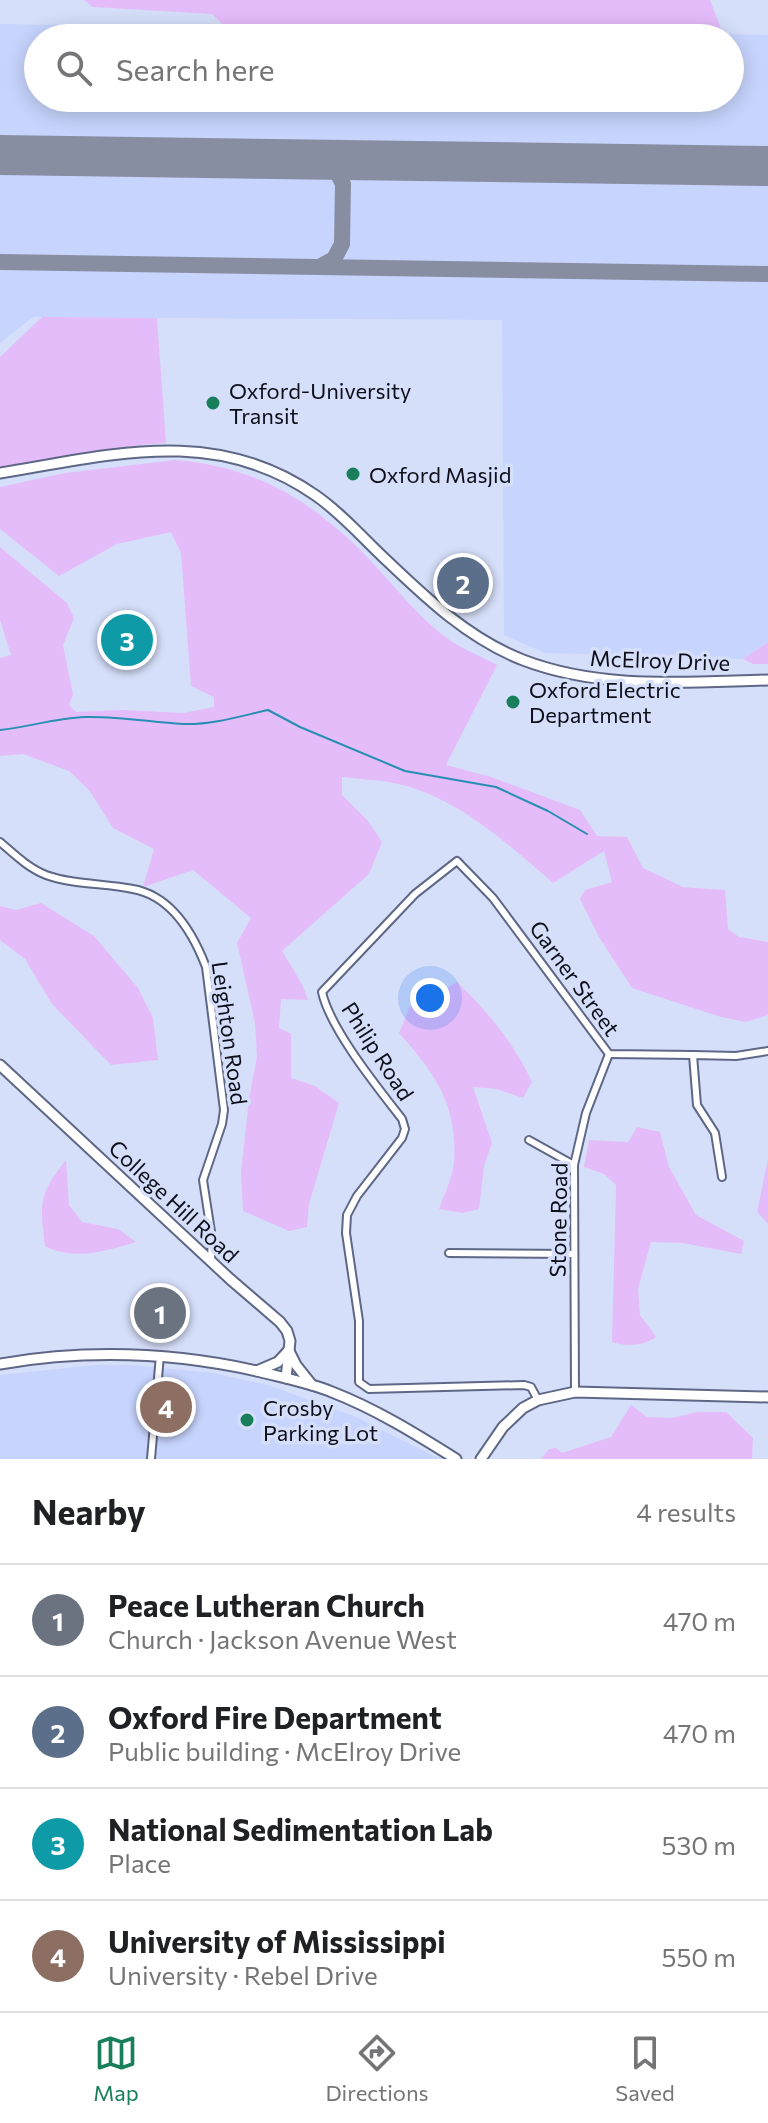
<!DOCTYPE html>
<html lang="en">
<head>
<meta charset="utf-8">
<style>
  :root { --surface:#fff; --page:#f6f6f6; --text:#202124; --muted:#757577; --line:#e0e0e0; --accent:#187f5a }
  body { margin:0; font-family:Commissioner,sans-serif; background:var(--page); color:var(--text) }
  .you { position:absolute; left:430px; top:998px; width:28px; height:28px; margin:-20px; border:6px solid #fff; border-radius:50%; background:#1a73e8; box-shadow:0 0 0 12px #1a73e833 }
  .badge { display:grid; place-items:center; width:52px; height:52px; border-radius:50%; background:var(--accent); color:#fff; font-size:26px; font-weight:700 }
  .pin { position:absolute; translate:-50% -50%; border:4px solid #fff; box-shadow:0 2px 8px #0006 }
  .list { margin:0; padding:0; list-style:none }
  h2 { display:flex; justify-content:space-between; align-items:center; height:104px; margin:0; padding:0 32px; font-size:34px }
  h2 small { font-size:26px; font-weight:400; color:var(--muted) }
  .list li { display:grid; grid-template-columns:52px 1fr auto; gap:24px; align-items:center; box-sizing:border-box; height:112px; padding:0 32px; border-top:2px solid var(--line) }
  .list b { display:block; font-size:30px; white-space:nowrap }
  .list p { margin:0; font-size:26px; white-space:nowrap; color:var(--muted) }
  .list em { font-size:26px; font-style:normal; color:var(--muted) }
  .icon { flex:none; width:44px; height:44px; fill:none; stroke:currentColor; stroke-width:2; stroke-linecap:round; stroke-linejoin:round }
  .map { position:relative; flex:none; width:768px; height:1459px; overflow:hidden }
  .search { position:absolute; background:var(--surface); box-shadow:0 4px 20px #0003; left:24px; right:24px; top:24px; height:88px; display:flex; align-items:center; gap:20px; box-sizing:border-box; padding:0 28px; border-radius:44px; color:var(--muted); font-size:30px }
  .sheet { height:552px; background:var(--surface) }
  nav { display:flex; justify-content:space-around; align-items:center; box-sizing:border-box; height:112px; border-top:2px solid var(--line); background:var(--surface); font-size:22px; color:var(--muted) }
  nav a { display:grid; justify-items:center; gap:4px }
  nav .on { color:var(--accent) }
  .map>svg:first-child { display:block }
  .built { fill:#c7d4fd }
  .green { fill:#e5bcfa }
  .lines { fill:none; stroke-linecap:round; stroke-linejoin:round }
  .stream { stroke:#288eb3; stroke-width:2 }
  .taxiway { stroke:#878ea2; stroke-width:16 }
  .runway { stroke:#878ea2; stroke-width:40 }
  .street-casing { stroke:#5e6785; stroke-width:10 }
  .secondary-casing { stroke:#5e6785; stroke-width:13 }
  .street { stroke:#fff; stroke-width:6 }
  .secondary { stroke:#fff; stroke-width:9 }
  .poi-dot { fill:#187f5a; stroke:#d6dffa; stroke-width:3 }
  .labels { text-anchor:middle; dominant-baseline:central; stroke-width:7; stroke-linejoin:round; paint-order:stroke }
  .poi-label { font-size:22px; fill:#0c0f1a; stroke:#d6dffa; text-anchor:start }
  .street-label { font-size:22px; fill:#0c0f1a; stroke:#d6dffa }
</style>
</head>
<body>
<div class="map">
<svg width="768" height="1459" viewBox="0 0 768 1459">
  <rect width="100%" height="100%" fill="#d6dffa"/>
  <g class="built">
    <path d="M0 24 223 27 236 38H38V98H730V38H722L723 34 768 35V642L743 659 545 653 504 635 502 320 33 317 0 343Z"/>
    <path d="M96 1365H132L213 1373 268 1385 356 1417 434 1456 466 1459H0V1375Z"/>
  </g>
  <g class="green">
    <path d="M84 0H710L723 34 722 38H236L212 14 93 7Z"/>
    <path d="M42 317 157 318 166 443 140 445 0 470V357Z"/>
    <path d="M175 460C248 466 300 493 354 544 384 572 407 606 439 632 455 646 478 655 497 665L446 765 491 777 580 810 597 836 627 837 643 868 683 887 725 890 728 929 739 937 768 942V1015L746 1022 721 1017 632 988 599 937 580 899 585 890 612 882 604 851 553 883C509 845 466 805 410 787 389 780 364 780 342 777V795L368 821 382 842 369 874 282 951 302 984 308 1000 281 999 279 1028 291 1034V1078L315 1086 339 1103 309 1204 307 1227 289 1231 243 1211 241 1172 249 1099 257 1056 255 1023 237 943 251 918 193 870 143 887 154 849 113 828 89 790 69 771 23 754 0 756V658L11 655 0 620V547L67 603 74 618 63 645 73 694 69 705 76 712 123 710 183 713 214 707V697L191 686 181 553 171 532 117 544 59 576 0 529V487L65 473Z"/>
    <path d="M768 642V664H753L743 659Z"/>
    <path d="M41 903 94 936 138 988 153 1018 158 1060 111 1065 52 1004 25 959 0 940V906L16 910Z"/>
    <path d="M457 982C488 1012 514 1043 532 1082L523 1098 497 1089 473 1087 492 1143 484 1166 479 1209 463 1213 439 1209C444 1195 453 1177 454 1161 458 1105 434 1072 399 1033L410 1007 431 998Z"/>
    <path d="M637 1127 660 1132 669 1167 696 1215 744 1241 741 1254 683 1243 651 1242 638 1289 640 1315 656 1337C643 1346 626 1347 612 1342L616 1185 604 1174 584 1167 589 1140 628 1142Z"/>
    <path d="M768 1159V1224L757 1212Z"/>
    <path d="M66 1160 69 1205 82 1222 118 1229 136 1242C107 1251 73 1261 45 1246 40 1203 38 1195 66 1160Z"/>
    <path d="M631 1405 647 1417 672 1418 697 1412H726L753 1438 752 1459H541L549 1449 556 1448 562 1453 611 1437Z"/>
  </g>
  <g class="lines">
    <path class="stream" d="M0 730C29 727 56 718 85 717 118 716 150 722 183 724 212 725 241 716 268 710L300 727 405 771 496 787 548 811 587 834"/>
    <g class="taxiway">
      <path d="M314 160 334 166 343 184 342 244 334 259 321 266"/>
      <path d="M0 262 768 274"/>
    </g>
    <path class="runway" d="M0 155 768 166"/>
    <g class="street-casing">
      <g id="street">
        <path d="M0 842C14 854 28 868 46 875 74 885 104 883 133 889 172 896 193 933 206 967L224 1110 222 1124 203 1180 212 1238 211 1260"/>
        <path d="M529 1140 574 1165"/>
        <path d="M722 1177 715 1133 697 1105 693 1055 736 1056 768 1051"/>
        <path d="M449 1253 574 1254"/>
        <path d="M575 1392 574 1165 586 1113 609 1054"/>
        <path d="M538 1400 531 1387 524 1385 369 1389 359 1382V1321L346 1233 347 1215 357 1196 402 1138 405 1129 402 1119C378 1088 330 1029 322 992L415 894 457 861 493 898 609 1054 693 1055"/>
        <path d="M151 1459 160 1355"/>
      </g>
    </g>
    <g class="secondary-casing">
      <g id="secondary">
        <path d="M0 473C111 455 215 425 315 495 340 512 361 536 382 556 425 597 467 638 523 660 601 690 686 682 768 680"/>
        <path d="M0 1065 230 1279 280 1322 287 1331 290 1341 286 1378"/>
        <path d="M290 1353 296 1365 312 1385"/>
        <path d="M0 1364C88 1349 174 1352 261 1372 285 1378 310 1383 332 1392 376 1409 416 1434 456 1459"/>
        <path d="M257 1371 278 1362 289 1350"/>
        <path d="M481 1459 503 1427 523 1408 538 1400 575 1392 768 1397"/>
      </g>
    </g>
    <use href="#street" class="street"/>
    <use href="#secondary" class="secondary"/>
  </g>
  <g class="poi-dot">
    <circle cx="213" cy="403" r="8"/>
    <circle cx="353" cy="474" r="8"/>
    <circle cx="513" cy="702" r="8"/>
    <circle cx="247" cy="1420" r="8"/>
  </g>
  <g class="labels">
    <g class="poi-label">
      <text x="229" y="390">Oxford-University<tspan x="229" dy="25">Transit</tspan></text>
      <text x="369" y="474">Oxford Masjid</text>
      <text x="529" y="689">Oxford Electric<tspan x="529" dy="25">Department</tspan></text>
      <text x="263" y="1407">Crosby<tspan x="263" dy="25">Parking Lot</tspan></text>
    </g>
    <g class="street-label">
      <text transform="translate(660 660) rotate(2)">McElroy Drive</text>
      <text transform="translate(575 978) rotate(54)">Garner Street</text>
      <text transform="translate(230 1033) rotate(82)">Leighton Road</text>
      <text transform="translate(378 1051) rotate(57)">Philip Road</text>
      <text transform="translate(174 1201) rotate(43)">College Hill Road</text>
      <text transform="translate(558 1220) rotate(-89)">Stone Road</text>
    </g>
  </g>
</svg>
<div class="you"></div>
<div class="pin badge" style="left:160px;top:1313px;background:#6b7280">1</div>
<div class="pin badge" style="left:463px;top:583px;background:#5c6f8a">2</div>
<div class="pin badge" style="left:127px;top:640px;background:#0f9aa8">3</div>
<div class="pin badge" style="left:166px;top:1407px;background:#8d6e63">4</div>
<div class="search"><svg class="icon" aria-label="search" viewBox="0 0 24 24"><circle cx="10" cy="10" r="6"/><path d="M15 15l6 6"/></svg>Search here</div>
</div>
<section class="sheet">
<h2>Nearby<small>4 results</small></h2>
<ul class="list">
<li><span class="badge" style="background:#6b7280">1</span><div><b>Peace Lutheran Church</b><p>Church · Jackson Avenue West</p></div><em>470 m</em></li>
<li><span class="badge" style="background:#5c6f8a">2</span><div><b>Oxford Fire Department</b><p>Public building · McElroy Drive</p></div><em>470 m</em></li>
<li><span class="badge" style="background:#0f9aa8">3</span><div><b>National Sedimentation Lab</b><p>Place</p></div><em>530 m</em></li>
<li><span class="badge" style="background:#8d6e63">4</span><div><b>University of Mississippi</b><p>University · Rebel Drive</p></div><em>550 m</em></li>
</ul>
</section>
<nav>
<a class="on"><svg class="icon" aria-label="map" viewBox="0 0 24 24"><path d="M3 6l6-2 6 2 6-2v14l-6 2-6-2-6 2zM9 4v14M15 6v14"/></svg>Map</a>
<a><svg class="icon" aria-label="directions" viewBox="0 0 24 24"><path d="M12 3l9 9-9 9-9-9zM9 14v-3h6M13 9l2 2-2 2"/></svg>Directions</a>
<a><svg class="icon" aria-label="saved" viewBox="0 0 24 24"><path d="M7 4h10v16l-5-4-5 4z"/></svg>Saved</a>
</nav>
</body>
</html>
